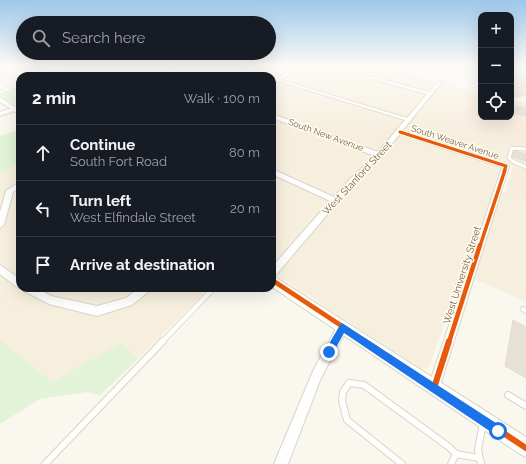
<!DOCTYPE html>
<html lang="en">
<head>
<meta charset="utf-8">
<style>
  :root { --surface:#171b24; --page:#20242c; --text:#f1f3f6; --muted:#9ea1a6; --line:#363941 }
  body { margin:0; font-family:Raleway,sans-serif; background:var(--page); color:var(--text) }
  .controls { position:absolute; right:12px; top:12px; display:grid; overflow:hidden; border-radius:8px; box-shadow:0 4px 16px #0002 }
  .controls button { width:36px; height:36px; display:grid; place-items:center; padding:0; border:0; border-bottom:1px solid var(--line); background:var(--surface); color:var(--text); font:20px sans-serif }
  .stop { position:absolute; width:12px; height:12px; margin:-9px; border:3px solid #1a73e8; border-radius:50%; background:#fff }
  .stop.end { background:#1a73e8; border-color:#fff; box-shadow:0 1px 4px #0008 }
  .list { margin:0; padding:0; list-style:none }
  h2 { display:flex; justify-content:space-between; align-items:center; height:52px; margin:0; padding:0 16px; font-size:17px }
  h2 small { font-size:13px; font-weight:400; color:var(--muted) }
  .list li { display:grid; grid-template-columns:26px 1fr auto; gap:12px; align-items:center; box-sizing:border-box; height:56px; padding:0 16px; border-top:1px solid var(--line) }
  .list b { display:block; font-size:15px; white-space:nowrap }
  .list p { margin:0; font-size:13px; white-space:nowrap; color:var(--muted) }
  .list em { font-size:13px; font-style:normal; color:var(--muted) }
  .icon { flex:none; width:22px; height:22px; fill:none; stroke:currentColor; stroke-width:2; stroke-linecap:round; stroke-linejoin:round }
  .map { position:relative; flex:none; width:526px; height:464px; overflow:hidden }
  .search { position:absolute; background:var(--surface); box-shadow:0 4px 16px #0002; left:16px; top:16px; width:260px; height:44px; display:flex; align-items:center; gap:10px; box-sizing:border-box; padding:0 14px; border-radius:22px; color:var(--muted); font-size:15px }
  .panel { position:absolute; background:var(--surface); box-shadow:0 4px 16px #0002; left:16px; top:72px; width:260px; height:220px; border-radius:12px }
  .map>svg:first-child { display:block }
  .residential { fill:#f6efde }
  .commercial { fill:#f8ecde }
  .education { fill:#f8edf6 }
  .green { fill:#e2f3d7 }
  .building { fill:#e7e0d5; stroke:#e4dccf }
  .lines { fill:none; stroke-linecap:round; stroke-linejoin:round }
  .lane-far3-casing { stroke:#d9d4cc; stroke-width:3.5 }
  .lane-far2-casing { stroke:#d9d4cc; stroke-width:4.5 }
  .lane-far1-casing { stroke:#d9d4cc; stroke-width:6 }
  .lane-casing { stroke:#d9d4cc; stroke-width:8 }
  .street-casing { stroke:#d9d4cc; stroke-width:2 }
  .secondary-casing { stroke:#d8d3c8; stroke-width:2 }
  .lane-far3 { stroke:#fefefc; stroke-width:2.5 }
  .lane-far2 { stroke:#fefefc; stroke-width:3 }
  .lane-far1 { stroke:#fefefc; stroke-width:4.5 }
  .lane { stroke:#fefefc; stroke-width:6 }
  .street { fill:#fefefc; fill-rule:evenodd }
  .secondary { fill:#fefefc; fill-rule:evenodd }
  .cycleway-far3-casing { stroke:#fffcf1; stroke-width:5 }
  .cycleway-far2-casing { stroke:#fffcf1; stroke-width:6 }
  .cycleway-far1-casing { stroke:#fffcf1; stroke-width:7 }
  .cycleway-casing { stroke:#fffcf1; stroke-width:8 }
  .cycleway-far3 { stroke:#e8590c; stroke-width:3 }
  .cycleway-far2 { stroke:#e8590c; stroke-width:3.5 }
  .cycleway-far1 { stroke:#e8590c; stroke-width:4.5 }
  .cycleway { stroke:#e8590c; stroke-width:6 }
  .route { fill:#1a73e8 }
  .labels { text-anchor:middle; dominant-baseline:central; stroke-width:3; stroke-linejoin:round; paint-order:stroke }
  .far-street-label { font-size:9px; fill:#7d6448; stroke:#fffcf1 }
  .street-label { font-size:10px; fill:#7d6448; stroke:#fffcf1 }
</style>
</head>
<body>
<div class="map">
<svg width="526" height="464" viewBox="0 0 526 464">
  <rect width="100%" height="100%" fill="#faf7ee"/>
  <g class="residential">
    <path d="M0 66H38L0 77Z"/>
    <path d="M138 66H298L272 81V76H158L160 75Z"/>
    <path d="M305 66H374L474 91 456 124 509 139 493 188 526 200V302L462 273 430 364 427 369 420 368 272 272V86Z"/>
    <path d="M20 163V288H209L138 359 121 343 52 382 0 340V174Z"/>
  </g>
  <path class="commercial" d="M474 91 481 93V117H511V100L526 103V200L506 193 513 166 502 162 509 139 455 124Z"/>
  <path class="education" d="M374 66H462L448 84Z"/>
  <g class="green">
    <path d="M82 66H138L161 75 51 76Z"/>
    <path d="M20 86V108L0 95V94Z"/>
    <path d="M20 129V163L0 174V136Z"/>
    <path d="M0 340 52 382 121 343 138 359 100 395 87 392 40 399 0 424Z"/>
  </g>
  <g class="building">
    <path d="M511 73 526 76V95L511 98Z"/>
    <path d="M516 106 526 108V116L513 113Z"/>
    <path d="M514 151 526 154V161L512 157Z"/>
    <path d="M513 320 526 327V378L505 366Z"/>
  </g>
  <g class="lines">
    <g class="lane-far3-casing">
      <g id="lane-far3">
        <path d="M513 66 526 69"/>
        <path d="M511 70 526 73"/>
        <path d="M42 76 68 66"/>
        <path d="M0 79 43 66"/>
        <path d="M470 85 479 73H481"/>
        <path d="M0 92 20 84"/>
      </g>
    </g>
    <g class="lane-far2-casing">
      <path id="lane-far2" d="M526 149 512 148 509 158 512 161 526 167"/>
    </g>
    <g class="lane-far1-casing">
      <g id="lane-far1">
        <path d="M523 309 526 311"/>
        <path d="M162 342 214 288"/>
      </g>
    </g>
    <g class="lane-casing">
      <g id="lane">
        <path d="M508 395 526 406"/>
        <path d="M45 464 163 341"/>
        <path d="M402 464 347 420 342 401 343 392 349 383 364 385 449 447 456 454 479 458"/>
        <path d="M451 464 456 454"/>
        <path d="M481 464 478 450 483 423"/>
      </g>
    </g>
    <g class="street-casing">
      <g id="street">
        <path d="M179 66H185L167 76H162Z"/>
        <path d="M298 66H304L281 80 407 118 427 94 324 66H332L429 92 438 81H442V82L402 131 508 165 509 166 438 392 434 394 430 392 428 388 502 167 400 134C381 157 359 177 339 200V203H337L275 276 272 277V267L330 201 272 174V169L334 197 349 180 375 156 272 118V114L378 152 405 120 278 81 272 84V81Z"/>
        <path d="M15 107 18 109 17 110 0 116V112Z"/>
        <path d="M18 183H20V188L13 192 4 225 0 228V212L6 191Z"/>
        <path d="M0 265 20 279V288L17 287 0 274Z"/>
        <path d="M22 288H36L51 296 97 306 126 298 139 288H151L149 291 132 305 97 316 49 304 24 291Z"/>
        <path d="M343 322 347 323 348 327 321 378 288 464H274L313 371 339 323Z"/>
      </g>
    </g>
    <g class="secondary-casing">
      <g id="secondary">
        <path d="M0 97 20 110V115L0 102Z"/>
        <path d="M272 275 526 437V457L520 454 272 287Z"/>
      </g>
    </g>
    <use href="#lane-far3" class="lane-far3"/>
    <use href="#lane-far2" class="lane-far2"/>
    <use href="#lane-far1" class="lane-far1"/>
    <use href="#lane" class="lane"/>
    <use href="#street" class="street"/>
    <use href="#secondary" class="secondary"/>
    <g class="cycleway-far3-casing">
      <path id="cycleway-far3" d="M400 132 506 166 504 171"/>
    </g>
    <g class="cycleway-far2-casing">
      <path id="cycleway-far2" d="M480 246 505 170"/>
    </g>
    <g class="cycleway-far1-casing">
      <g id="cycleway-far1">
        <path d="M272 280 366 342"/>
        <path d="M449 342 480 245"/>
      </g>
    </g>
    <g class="cycleway-casing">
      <g id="cycleway">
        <path d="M364 341 526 448"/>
        <path d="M434 388 449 341"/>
      </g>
    </g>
    <use href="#cycleway-far3" class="cycleway-far3"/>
    <use href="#cycleway-far2" class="cycleway-far2"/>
    <use href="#cycleway-far1" class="cycleway-far1"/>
    <use href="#cycleway" class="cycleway"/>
  </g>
  <linearGradient id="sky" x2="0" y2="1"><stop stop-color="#9dc7ea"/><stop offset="0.5" stop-color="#fdfbf7"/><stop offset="1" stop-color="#fdfbf7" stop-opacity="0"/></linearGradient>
  <rect width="526" height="131" fill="url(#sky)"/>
  <path class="route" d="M342 323 502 427 503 431 502 434 498 436 494 434 344 333 332 355 329 356 326 355 324 352 326 349 340 325Z"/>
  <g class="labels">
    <g class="far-street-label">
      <text transform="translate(326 135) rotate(20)">South New Avenue</text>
      <text transform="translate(455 142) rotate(18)">South Weaver Avenue</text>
    </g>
    <g class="street-label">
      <text transform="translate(357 178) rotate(-47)">West Stanford Street</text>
      <text transform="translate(462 275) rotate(-72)">West University Street</text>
    </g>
  </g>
</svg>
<div class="controls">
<button>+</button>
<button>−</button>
<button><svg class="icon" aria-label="locate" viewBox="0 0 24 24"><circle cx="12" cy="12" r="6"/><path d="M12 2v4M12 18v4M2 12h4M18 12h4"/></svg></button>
</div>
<div class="stop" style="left:498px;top:431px"></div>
<div class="stop end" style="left:329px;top:352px"></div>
<div class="search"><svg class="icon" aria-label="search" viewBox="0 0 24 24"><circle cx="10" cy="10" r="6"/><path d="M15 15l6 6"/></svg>Search here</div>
<section class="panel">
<h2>2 min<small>Walk · 100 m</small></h2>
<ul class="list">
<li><svg class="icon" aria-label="ahead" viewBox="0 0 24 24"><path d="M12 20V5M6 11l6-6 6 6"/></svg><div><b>Continue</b><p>South Fort Road</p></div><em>80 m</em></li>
<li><svg class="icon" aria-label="left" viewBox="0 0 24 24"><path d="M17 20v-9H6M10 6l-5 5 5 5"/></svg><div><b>Turn left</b><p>West Elfindale Street</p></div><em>20 m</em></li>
<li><svg class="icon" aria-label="arrive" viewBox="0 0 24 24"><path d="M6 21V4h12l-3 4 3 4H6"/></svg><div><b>Arrive at destination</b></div></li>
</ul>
</section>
</div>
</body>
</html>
